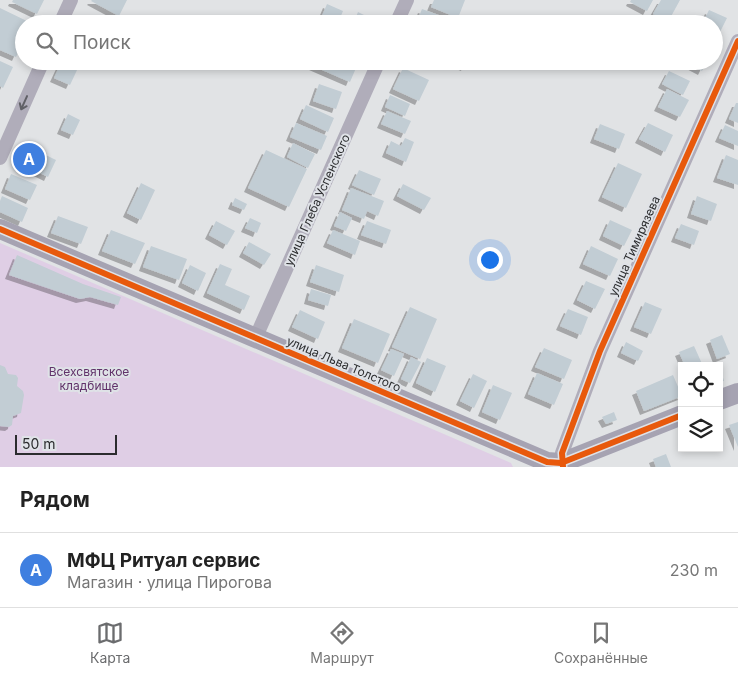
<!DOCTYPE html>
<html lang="ru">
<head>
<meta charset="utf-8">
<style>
  :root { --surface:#fff; --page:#f2f2f2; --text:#222; --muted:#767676; --line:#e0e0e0; --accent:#6b6c6e }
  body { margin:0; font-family:Inter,sans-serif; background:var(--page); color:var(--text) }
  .controls { position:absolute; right:15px; bottom:15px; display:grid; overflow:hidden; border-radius:0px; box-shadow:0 2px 8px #0003 }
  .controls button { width:45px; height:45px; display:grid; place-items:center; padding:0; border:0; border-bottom:1px solid var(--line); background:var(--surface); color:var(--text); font:25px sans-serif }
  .scale { position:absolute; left:15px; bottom:12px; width:102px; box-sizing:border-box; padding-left:5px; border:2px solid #2b2c2e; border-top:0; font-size:14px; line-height:18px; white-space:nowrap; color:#2b2c2e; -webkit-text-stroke:4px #dfe2e7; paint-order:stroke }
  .you { position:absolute; left:489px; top:259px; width:18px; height:18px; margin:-12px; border:4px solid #fff; border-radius:50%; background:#1a73e8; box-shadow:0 0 0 8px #1a73e833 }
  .badge { display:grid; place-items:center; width:32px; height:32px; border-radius:50%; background:var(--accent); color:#fff; font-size:16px; font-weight:700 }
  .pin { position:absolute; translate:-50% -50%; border:2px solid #fff; box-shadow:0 1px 5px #0006 }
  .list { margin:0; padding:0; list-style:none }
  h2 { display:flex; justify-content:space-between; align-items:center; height:65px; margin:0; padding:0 20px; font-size:21px }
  h2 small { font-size:16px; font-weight:400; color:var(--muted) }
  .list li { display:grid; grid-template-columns:32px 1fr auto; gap:15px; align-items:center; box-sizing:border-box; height:75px; padding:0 20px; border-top:1px solid var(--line) }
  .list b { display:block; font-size:19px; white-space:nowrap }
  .list p { margin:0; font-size:16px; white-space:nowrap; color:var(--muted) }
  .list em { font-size:16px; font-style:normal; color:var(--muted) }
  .icon { flex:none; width:28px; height:28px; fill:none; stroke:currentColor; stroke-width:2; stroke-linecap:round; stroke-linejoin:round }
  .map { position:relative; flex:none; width:738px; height:467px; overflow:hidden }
  .search { position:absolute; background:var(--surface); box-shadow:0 2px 8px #0003; left:15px; right:15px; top:15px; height:55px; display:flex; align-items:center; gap:12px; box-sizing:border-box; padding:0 18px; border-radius:28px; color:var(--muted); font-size:19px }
  .sheet { height:140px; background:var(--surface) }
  nav { display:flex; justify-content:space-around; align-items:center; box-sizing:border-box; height:70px; border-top:1px solid var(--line); background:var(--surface); font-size:14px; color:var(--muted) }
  nav a { display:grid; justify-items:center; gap:2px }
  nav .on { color:var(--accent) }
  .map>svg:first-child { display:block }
  .green { fill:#dfcee5 }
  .building { fill:#c2cdd4; filter:url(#shadow) }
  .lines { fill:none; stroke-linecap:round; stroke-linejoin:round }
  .street { stroke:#b0adba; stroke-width:14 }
  .secondary { stroke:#a6a3b2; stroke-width:20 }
  .cycleway-casing { stroke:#dfe2e7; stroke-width:9 }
  .cycleway { stroke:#e8590c; stroke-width:6 }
  .oneway { stroke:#606066 }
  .labels { text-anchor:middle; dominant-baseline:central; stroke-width:4; stroke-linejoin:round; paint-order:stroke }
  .street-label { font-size:12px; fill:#2b2c2e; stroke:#dfe2e7 }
  .park-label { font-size:12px; fill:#61326a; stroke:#dfe2e7 }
</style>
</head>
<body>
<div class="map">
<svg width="738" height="467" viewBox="0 0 738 467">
  <defs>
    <filter id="shadow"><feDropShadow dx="-4" dy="4" stdDeviation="0" flood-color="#0004"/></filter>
  </defs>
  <rect width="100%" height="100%" fill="#e1e3e5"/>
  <path class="green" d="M0 243 511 463 513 467H0Z"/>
  <g class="building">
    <path d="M13 0H44L37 14 12 2Z"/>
    <path d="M92 0H127L119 16 91 1Z"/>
    <path d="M434 0H465L458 18 431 7Z"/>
    <path d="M631 0H653L647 11 630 2Z"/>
    <path d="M661 0H680L668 22 653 14Z"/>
    <path d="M327 4 343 11 338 23 322 16Z"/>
    <path d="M0 8 33 24H24V40L16 57 0 50Z"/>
    <path d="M422 9 444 17 441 24H416Z"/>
    <path d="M709 10 727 18 714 44V24H702Z"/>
    <path d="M358 12 372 19 370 24H353Z"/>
    <path d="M85 15 103 24H81Z"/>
    <path d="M0 61 13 67 3 88 0 86Z"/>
    <path d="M62 61 78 68 70 85 54 78Z"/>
    <path d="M315 61H359L350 82 313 66Z"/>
    <path d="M450 61H467L465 67Z"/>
    <path d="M683 61H707L702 71Z"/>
    <path d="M403 68 429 80 419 101 393 89Z"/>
    <path d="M669 71 690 81 683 95 662 84Z"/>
    <path d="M319 84 342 92 336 109 313 101Z"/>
    <path d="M667 89 689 100 680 117 658 107Z"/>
    <path d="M390 95 410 104 405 116 385 107Z"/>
    <path d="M736 103H738V123L729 119Z"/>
    <path d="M306 105 334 118 328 132 300 119Z"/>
    <path d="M387 111 411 121 405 134 381 124Z"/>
    <path d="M68 114 80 120 73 135 61 130Z"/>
    <path d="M296 123 327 136 321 150 290 137Z"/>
    <path d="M648 123 673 135 665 152 639 139Z"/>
    <path d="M600 124 625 134 619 149 594 139Z"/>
    <path d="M725 125 738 131V146L719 138Z"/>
    <path d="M405 138 414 142 406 162 386 153 391 141 401 146Z"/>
    <path d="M293 143 315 154 308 168 287 157Z"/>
    <path d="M25 145 56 160 48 177 17 162Z"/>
    <path d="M266 150 307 169 289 207 248 188Z"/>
    <path d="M726 155 738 160V185L717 178Z"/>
    <path d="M618 163 642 174 626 208 602 197Z"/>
    <path d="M359 170 381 179 374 195 352 185Z"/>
    <path d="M11 174 37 185 30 200 5 189Z"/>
    <path d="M141 183 155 190 141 220 127 213Z"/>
    <path d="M403 184 431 198 424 210 397 196Z"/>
    <path d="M351 188 384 201 378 216 367 211 364 219 342 210Z"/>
    <path d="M2 196 28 208 22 222 0 212V201Z"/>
    <path d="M697 196 717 204 711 221 691 214Z"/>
    <path d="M235 198 247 204 244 210 232 205Z"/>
    <path d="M340 212 352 218 346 231 334 226Z"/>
    <path d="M58 216 88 227 81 244 51 233Z"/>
    <path d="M250 218 261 223 257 233 245 228Z"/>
    <path d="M610 220 632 230 624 246 603 236Z"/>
    <path d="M216 221 235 231 227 245 209 235Z"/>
    <path d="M367 221 391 230 386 244 361 235Z"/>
    <path d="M681 224 699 231 694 245 675 238Z"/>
    <path d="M111 230 145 243 135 264 102 251Z"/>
    <path d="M333 230 360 241 355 255 327 243Z"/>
    <path d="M249 242 271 254 264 265 243 253Z"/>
    <path d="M151 246 187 259 179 280 143 267Z"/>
    <path d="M591 246 618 259 610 276 583 264Z"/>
    <path d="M17 255 83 284 121 297 118 305 90 297 80 299 9 275Z"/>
    <path d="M220 264 232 269 225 285 250 296 244 310 207 293Z"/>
    <path d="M190 265 206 273 198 291 182 283Z"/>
    <path d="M316 265 344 275 339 292 310 282Z"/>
    <path d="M586 281 605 289 595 309 577 300Z"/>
    <path d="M311 289 331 295 328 306 308 300Z"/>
    <path d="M645 302 662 309 651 334 634 327Z"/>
    <path d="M410 307 437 319 420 359 392 347Z"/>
    <path d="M568 309 588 317 581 335 560 326Z"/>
    <path d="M300 310 325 322 318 339 292 327Z"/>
    <path d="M354 319 390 334 378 363 342 348Z"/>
    <path d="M722 335 730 354 717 359 710 340Z"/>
    <path d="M626 342 643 351 638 361 621 353Z"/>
    <path d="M694 346 703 366H685L679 352Z"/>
    <path d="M544 348 572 360 564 379 535 367Z"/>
    <path d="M391 349 404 354 394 376 381 370Z"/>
    <path d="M411 357 421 362 410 383 401 379Z"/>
    <path d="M427 358 446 366 435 392 416 383Z"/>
    <path d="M0 365 5 367 8 374 16 375 18 378 17 386 23 391 24 395 21 413 13 416 12 425 9 427 0 426Z"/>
    <path d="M720 367 724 381 719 382V368Z"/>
    <path d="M537 373 563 384 554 405 528 394Z"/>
    <path d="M473 374 487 381 474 408 460 401Z"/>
    <path d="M673 375 682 396 644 411 636 391Z"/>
    <path d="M493 385 512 393 500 420 482 412Z"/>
    <path d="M614 412 617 420 606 424 602 417Z"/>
    <path d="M738 422V447L729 425Z"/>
    <path d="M666 454 671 467H656L653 459Z"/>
  </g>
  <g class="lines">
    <g class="street">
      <path d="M60 24 71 0"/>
      <path d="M396 24 407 0"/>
      <path d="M0 158 43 61"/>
      <path d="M255 339 379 61"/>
      <path d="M563 467 562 453 600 351 738 41"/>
    </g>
    <g class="secondary">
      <path d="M0 229 547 462 561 463 682 415"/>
      <path d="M719 400 738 393"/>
    </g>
    <g class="cycleway-casing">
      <g id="cycleway">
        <path d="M0 229 547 462 561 463 682 415"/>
        <path d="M563 467 562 453 600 351 738 41"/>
      </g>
    </g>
    <use href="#cycleway" class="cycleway"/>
  </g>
  <defs><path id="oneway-shaft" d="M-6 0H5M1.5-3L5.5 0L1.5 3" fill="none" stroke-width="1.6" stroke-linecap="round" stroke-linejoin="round" transform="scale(1.25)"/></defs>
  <use class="oneway" href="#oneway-shaft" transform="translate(24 103) rotate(114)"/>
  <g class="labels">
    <g class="street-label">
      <text transform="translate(317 200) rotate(-66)">улица Глеба Успенского</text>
      <text transform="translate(634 246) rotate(-66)">улица Тимирязева</text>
      <text transform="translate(344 364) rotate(23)">улица Льва Толстого</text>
    </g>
    <g class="park-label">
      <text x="89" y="371">Всехсвятское<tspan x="89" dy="14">кладбище</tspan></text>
    </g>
  </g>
</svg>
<div class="controls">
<button><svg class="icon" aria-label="locate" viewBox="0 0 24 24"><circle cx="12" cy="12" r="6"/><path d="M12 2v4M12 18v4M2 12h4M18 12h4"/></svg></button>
<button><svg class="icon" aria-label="layers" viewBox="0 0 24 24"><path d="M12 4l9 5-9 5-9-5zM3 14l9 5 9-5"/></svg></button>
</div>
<div class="scale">50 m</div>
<div class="you"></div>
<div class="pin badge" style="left:29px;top:159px;background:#3f7fe0">A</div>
<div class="search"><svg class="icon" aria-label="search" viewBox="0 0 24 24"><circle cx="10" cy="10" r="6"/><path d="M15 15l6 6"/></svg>Поиск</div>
</div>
<section class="sheet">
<h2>Рядом<small></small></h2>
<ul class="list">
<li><span class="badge" style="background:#3f7fe0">A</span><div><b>МФЦ Ритуал cервис</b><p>Магазин · улица Пирогова</p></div><em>230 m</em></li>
</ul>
</section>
<nav>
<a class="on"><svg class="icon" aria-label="map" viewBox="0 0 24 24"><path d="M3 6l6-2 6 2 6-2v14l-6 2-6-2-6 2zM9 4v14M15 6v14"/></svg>Карта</a>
<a><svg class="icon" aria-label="directions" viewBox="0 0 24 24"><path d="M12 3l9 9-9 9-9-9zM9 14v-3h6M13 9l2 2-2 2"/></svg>Маршрут</a>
<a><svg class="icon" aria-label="saved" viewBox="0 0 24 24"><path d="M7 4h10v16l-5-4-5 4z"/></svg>Сохранённые</a>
</nav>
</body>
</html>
